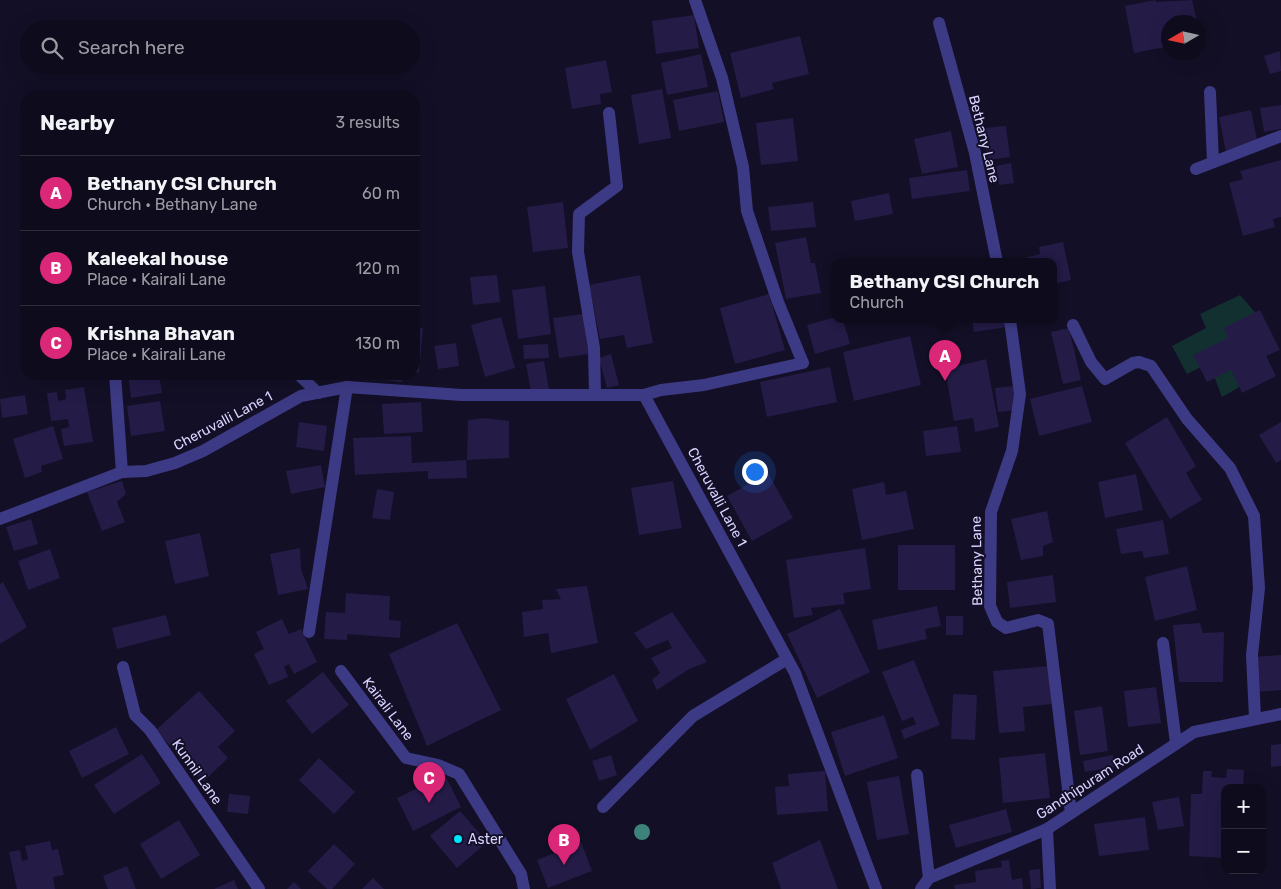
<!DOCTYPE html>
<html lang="en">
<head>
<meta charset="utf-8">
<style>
  :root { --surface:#0e0b1c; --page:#1c1929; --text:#f1f3f6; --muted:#9b9ba3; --line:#2e2b3b; --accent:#db2777 }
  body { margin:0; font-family:Rubik,sans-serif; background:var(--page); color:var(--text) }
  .controls { position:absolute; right:15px; bottom:15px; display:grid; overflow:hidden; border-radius:10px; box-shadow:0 5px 20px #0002 }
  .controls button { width:45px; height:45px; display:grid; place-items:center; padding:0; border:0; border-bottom:1px solid var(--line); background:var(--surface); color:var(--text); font:25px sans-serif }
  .compass { position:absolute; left:1161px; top:15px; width:45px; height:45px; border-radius:50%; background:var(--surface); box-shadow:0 5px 20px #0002; rotate:261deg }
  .you { position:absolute; left:754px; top:471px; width:18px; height:18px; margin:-12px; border:4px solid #fff; border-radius:50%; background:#1a73e8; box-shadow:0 0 0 8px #1a73e833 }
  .badge { display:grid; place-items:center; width:32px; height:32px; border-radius:50%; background:var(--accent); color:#fff; font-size:16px; font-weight:700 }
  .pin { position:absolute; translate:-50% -41px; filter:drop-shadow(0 1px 2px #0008) }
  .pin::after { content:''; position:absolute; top:26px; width:18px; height:15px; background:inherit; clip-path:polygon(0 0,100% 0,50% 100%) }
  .popup { position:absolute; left:832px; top:258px; width:225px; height:65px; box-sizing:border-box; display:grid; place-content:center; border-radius:10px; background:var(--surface); filter:drop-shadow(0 1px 4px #0005); font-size:16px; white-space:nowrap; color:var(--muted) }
  .popup b { font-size:19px; color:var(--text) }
  .popup::after { content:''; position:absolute; left:50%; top:100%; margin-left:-10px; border:10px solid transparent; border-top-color:var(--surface) }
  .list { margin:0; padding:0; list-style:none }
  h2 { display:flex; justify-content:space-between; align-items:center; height:65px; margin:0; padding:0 20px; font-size:21px }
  h2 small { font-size:16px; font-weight:400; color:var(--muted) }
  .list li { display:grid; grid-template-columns:32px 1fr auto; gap:15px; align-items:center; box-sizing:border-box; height:75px; padding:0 20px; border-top:1px solid var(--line) }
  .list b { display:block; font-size:19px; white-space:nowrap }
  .list p { margin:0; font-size:16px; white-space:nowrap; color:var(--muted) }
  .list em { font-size:16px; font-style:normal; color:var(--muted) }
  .icon { flex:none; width:28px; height:28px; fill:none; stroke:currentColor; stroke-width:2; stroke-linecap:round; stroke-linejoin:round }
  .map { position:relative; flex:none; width:1281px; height:889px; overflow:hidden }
  .search { position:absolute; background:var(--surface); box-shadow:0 5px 20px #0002; left:20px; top:20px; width:400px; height:55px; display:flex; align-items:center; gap:12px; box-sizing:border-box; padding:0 18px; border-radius:28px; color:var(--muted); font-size:19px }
  .panel { position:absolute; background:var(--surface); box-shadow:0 5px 20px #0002; left:20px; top:90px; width:400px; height:290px; border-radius:20px }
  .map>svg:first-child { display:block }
  .green { fill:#12302f }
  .building { fill:#241b47 }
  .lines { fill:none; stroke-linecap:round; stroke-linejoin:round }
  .minor { stroke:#3d3a85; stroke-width:12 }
  .tree { fill:#3d827b }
  .poi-dot { fill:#00e5ff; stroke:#130f26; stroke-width:2 }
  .labels { text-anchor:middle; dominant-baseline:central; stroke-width:4; stroke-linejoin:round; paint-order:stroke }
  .street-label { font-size:14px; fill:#d9d4ff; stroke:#130f26 }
  .poi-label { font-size:14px; fill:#d9d4ff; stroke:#130f26; text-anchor:start }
</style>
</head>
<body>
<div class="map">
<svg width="1281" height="889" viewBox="0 0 1281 889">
  <rect width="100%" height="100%" fill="#130f26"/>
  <path class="green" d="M1240 295 1259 317 1269 370 1222 397 1209 363 1187 374 1172 346 1206 328 1200 314Z"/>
  <g class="building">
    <path d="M1155 0 1156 2 1192 0 1197 22H1168V42L1164 43 1165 47 1134 53 1125 6Z"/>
    <path d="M694 15 699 48 656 54 652 21Z"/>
    <path d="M800 36 809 74 772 83 774 89 741 98 730 53Z"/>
    <path d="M1280 51 1281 71 1270 74 1264 56Z"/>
    <path d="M701 54 708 87 667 95 661 63Z"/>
    <path d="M606 60 612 92 600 94 601 104 572 109 565 68Z"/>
    <path d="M662 89 671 138 639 144 631 95Z"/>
    <path d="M718 91 724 122 679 131 673 100Z"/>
    <path d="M1281 105V129L1264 132 1260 108Z"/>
    <path d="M1251 110 1258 145 1226 152 1219 117Z"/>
    <path d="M793 118 798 161 761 165 756 123Z"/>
    <path d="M1006 126 1010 157 988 160 984 128Z"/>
    <path d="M951 131 958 167 922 174 914 139Z"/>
    <path d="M1281 160V217L1273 219 1275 227 1243 236 1229 183 1243 179 1240 171Z"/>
    <path d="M1011 163 1014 183 999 185 996 166Z"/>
    <path d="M967 170 970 191 912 199 909 178Z"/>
    <path d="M889 193 893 214 855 221 851 201Z"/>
    <path d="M563 202 568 248 533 252 527 207Z"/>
    <path d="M813 202 816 227 771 231 768 207Z"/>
    <path d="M806 237 811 263H815L821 293 786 299 775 243Z"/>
    <path d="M1063 242 1071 280 1054 284V262H1025L1024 258 1040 254 1039 247Z"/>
    <path d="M497 275 500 302 473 305 470 277Z"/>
    <path d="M640 275 653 343 627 348 624 335 600 339 589 285Z"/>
    <path d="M545 286 551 334 518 339 512 290Z"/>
    <path d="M769 294 785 350 735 364 720 308Z"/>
    <path d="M1260 310 1280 350 1266 356 1276 376 1242 393 1231 370 1207 382 1193 355 1228 338 1224 328Z"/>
    <path d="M583 314 589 354 559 358 553 318Z"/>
    <path d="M501 317 515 368 485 377 471 325Z"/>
    <path d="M836 317V320H843L850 344 815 354 807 325Z"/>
    <path d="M972 320H1006L1007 327 974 332Z"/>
    <path d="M414 327 423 328 419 373 414 372Z"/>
    <path d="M1069 328 1081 380 1063 384 1051 332Z"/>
    <path d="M910 336 921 385 854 401 843 352Z"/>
    <path d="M456 343 459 366 438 369 434 346Z"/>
    <path d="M548 344 549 358 524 359 523 345Z"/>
    <path d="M611 354 619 385 607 388 599 358Z"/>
    <path d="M986 359 999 427 975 432 973 418 954 421 945 369Z"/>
    <path d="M544 361 549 389 531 392 526 364Z"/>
    <path d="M830 367 837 402 767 417 760 382Z"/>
    <path d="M128 374H159L162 393 131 398Z"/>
    <path d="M383 374H403L402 382 383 380Z"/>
    <path d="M1014 386 1017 410 998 412 995 388Z"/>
    <path d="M1082 386 1092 422 1039 436 1030 399Z"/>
    <path d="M84 387 93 442 64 446 61 429 69 427 68 419 51 421 47 393 57 392 58 401 66 399 65 390Z"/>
    <path d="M25 395 28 414 2 418 0 399Z"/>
    <path d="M160 401 165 431 131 436 127 406Z"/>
    <path d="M421 402 423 432 384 434 382 404Z"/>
    <path d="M1167 417 1196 466 1186 473 1202 500 1170 519 1125 443Z"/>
    <path d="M485 418 509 421V458L467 460 468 420Z"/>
    <path d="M299 422 327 426 324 451 296 447Z"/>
    <path d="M1281 422V460L1276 463 1259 435Z"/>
    <path d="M53 426 63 459 41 466 42 472 25 478 13 439Z"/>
    <path d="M957 426 961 452 926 456 923 431Z"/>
    <path d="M411 436 412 463 466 460 467 478 428 479V471L355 475 353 438Z"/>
    <path d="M321 465 325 487 291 494 286 471Z"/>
    <path d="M768 473 793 518 752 541 727 496Z"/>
    <path d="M1136 474 1143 510 1105 518 1098 482Z"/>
    <path d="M122 481 126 494 117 502 125 522 102 531 87 492Z"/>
    <path d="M673 481 682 528 639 535 631 488Z"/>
    <path d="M884 482 886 495 906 491 914 529 862 540 852 489Z"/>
    <path d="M377 489 394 492 390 520 372 518Z"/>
    <path d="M1047 511 1053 542 1043 546V556L1021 560 1011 519Z"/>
    <path d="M31 519 38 544 14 551 6 527Z"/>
    <path d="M1163 520 1169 554 1144 558 1142 551 1121 554 1116 529Z"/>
    <path d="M200 533 209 576 175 584 165 541Z"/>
    <rect x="898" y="545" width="57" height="45"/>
    <path d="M300 548 301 569 308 589 278 595 270 554Z"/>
    <path d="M865 548 871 589 843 593 845 604 811 608 813 615 794 618 786 560Z"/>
    <path d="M50 549 60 578 28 590 18 561Z"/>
    <path d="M1187 566 1197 610 1155 621 1145 577Z"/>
    <path d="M1053 575 1056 602 1010 608 1007 582Z"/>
    <path d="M3 582 27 627 0 644V584Z"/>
    <path d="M587 586 598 643 551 653 548 633 524 637 522 612 543 609 542 600 561 599 556 589Z"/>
    <path d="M346 593 390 596 389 620 401 621 400 638 347 634V640L324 639 326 612 345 613Z"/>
    <path d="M937 606 941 626 925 629 927 639 878 650 872 620Z"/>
    <path d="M840 609 870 672 817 698 787 634Z"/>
    <path d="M672 612 707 662 689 669 657 690 652 680 660 673 651 658 672 648 668 640 646 649 634 633Z"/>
    <path d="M166 615 171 635 117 649 112 628Z"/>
    <rect x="946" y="616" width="17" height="19"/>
    <path d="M282 619 289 634 301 629 317 662 294 674 289 664 284 667 288 677 269 685 254 654 264 649 256 632Z"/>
    <path d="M457 623 501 710 427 746 389 654Z"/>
    <path d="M1200 623 1203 633 1224 632 1223 682H1179L1173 625Z"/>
    <path d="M1281 655V690L1256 692 1254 657Z"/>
    <path d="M914 660 940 725 904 739 901 730 916 724 913 717 902 721 882 672Z"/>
    <path d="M1048 666 1052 704 1023 707 1025 731 999 733 993 671Z"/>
    <path d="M323 672 349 705 312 734 286 701Z"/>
    <path d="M614 674 638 721 590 750 566 699Z"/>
    <path d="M1156 687 1161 723 1128 727 1124 691Z"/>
    <path d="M199 691 235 731 218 747 228 758 203 782 156 730Z"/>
    <path d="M953 694 977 695 975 740 951 739Z"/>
    <path d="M1102 706 1108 751 1080 755 1074 711Z"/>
    <path d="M884 715 898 758 845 776 831 732Z"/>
    <path d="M116 727 129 754 82 778 69 751Z"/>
    <path d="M1281 744V766L1271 767V745Z"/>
    <path d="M1045 753 1050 798 1003 803 999 758Z"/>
    <path d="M142 754 161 783 114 814 94 785Z"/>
    <path d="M611 755 617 775 599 781 592 761Z"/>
    <path d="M1113 755 1115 767 1085 772 1083 761Z"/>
    <path d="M319 758 355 792 334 814 299 780Z"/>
    <path d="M1227 769 1244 770 1243 788H1225V858L1189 856 1191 794H1202L1203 771H1212L1211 777 1226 778Z"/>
    <path d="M825 771 828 811 777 815 775 787 789 786 788 774Z"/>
    <path d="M445 775 461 807 413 831 397 798Z"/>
    <path d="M899 776 909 834 877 840 867 782Z"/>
    <path d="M229 794 250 796 248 814 227 812Z"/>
    <path d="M1179 797 1184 826 1158 830 1152 802Z"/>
    <path d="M1006 809 1012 832 956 848 949 825Z"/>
    <path d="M460 811 487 842 457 868 430 836Z"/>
    <path d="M1145 817 1149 850 1099 856 1094 824Z"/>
    <path d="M179 820 200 855 161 879 140 844Z"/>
    <path d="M820 840 838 889H781L772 863Z"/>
    <path d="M50 841 52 850 58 849 64 875 53 877 55 889H17L9 852 20 850 22 861 28 859 25 846Z"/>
    <path d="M581 842 592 871 548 888 537 860Z"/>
    <path d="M334 844 355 864 332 889H327L308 871Z"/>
    <path d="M1009 860 1012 880 1022 878 1023 889H955L954 885 976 882 975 871 1002 867 1001 861Z"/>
    <path d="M127 866 136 889H108L103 876Z"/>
    <path d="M1040 869 1041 888 1031 889 1029 870Z"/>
    <path d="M373 878 384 889H362Z"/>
    <path d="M234 880 238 889H214Z"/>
    <path d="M294 882 301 889H287Z"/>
  </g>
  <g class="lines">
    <g class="minor">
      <path d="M939 23 975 153 997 262"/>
      <path d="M1210 92 1213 162"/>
      <path d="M1196 169 1281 136"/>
      <path d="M1010 320 1020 394 1012 451 991 512 990 606 997 622 1006 628 1038 620 1048 624 1071 813"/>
      <path d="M1073 325 1091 362 1105 379 1133 363 1139 362 1151 366 1187 419 1230 468 1254 516 1259 588 1252 655 1255 718"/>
      <path d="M115 374 122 472"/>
      <path d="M298 374 318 393"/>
      <path d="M595 395 594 348 578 252 579 214 617 186 609 113"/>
      <path d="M644 395 661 390 704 385 803 363 778 302 747 211 743 167 722 78 695 0"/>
      <path d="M0 519 122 472 146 471 175 463 203 451 301 396 347 387"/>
      <path d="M309 632 347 387 462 395H644L795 673 876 889"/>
      <path d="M1163 643 1176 743"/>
      <path d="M123 667 135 715 150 730 259 889"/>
      <path d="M341 671 406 758 438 765 459 774 521 874 524 889"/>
      <path d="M917 775 929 878"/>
      <path d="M603 807 693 716 787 659"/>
      <path d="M1047 829 1050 889"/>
      <path d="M921 889 929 878 1047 829 1194 732 1281 714"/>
    </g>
  </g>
  <circle class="tree" cx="642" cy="832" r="8"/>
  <circle class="poi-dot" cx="458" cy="839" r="5"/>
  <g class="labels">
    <g class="street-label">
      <text transform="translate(984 139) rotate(76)">Bethany Lane</text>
      <text transform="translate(223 421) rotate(-28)">Cheruvalli Lane 1</text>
      <text transform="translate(717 497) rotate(62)">Cheruvalli Lane 1</text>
      <text transform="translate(977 561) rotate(-91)">Bethany Lane</text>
      <text transform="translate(388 709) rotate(53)">Kairali Lane</text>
      <text transform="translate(197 772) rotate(55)">Kunnil Lane</text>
      <text transform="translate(1090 782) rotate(-33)">Gandhipuram Road</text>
    </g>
    <g class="poi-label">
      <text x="468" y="839">Aster</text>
    </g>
  </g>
</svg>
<div class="controls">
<button>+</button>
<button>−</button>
</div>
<svg class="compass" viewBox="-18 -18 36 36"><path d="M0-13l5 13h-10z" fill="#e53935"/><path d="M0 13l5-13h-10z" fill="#9b9ba3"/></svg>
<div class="you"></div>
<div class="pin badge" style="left:945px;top:381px">A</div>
<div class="popup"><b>Bethany CSI Church</b>Church</div>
<div class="pin badge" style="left:564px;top:865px">B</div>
<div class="pin badge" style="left:429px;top:803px">C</div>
<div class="search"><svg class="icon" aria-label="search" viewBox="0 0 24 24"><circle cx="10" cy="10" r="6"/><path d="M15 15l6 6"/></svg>Search here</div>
<section class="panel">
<h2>Nearby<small>3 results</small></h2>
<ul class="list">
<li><span class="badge">A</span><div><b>Bethany CSI Church</b><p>Church · Bethany Lane</p></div><em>60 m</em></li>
<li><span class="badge">B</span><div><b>Kaleekal house</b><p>Place · Kairali Lane</p></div><em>120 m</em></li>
<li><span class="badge">C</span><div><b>Krishna Bhavan</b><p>Place · Kairali Lane</p></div><em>130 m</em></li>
</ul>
</section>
</div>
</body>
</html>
